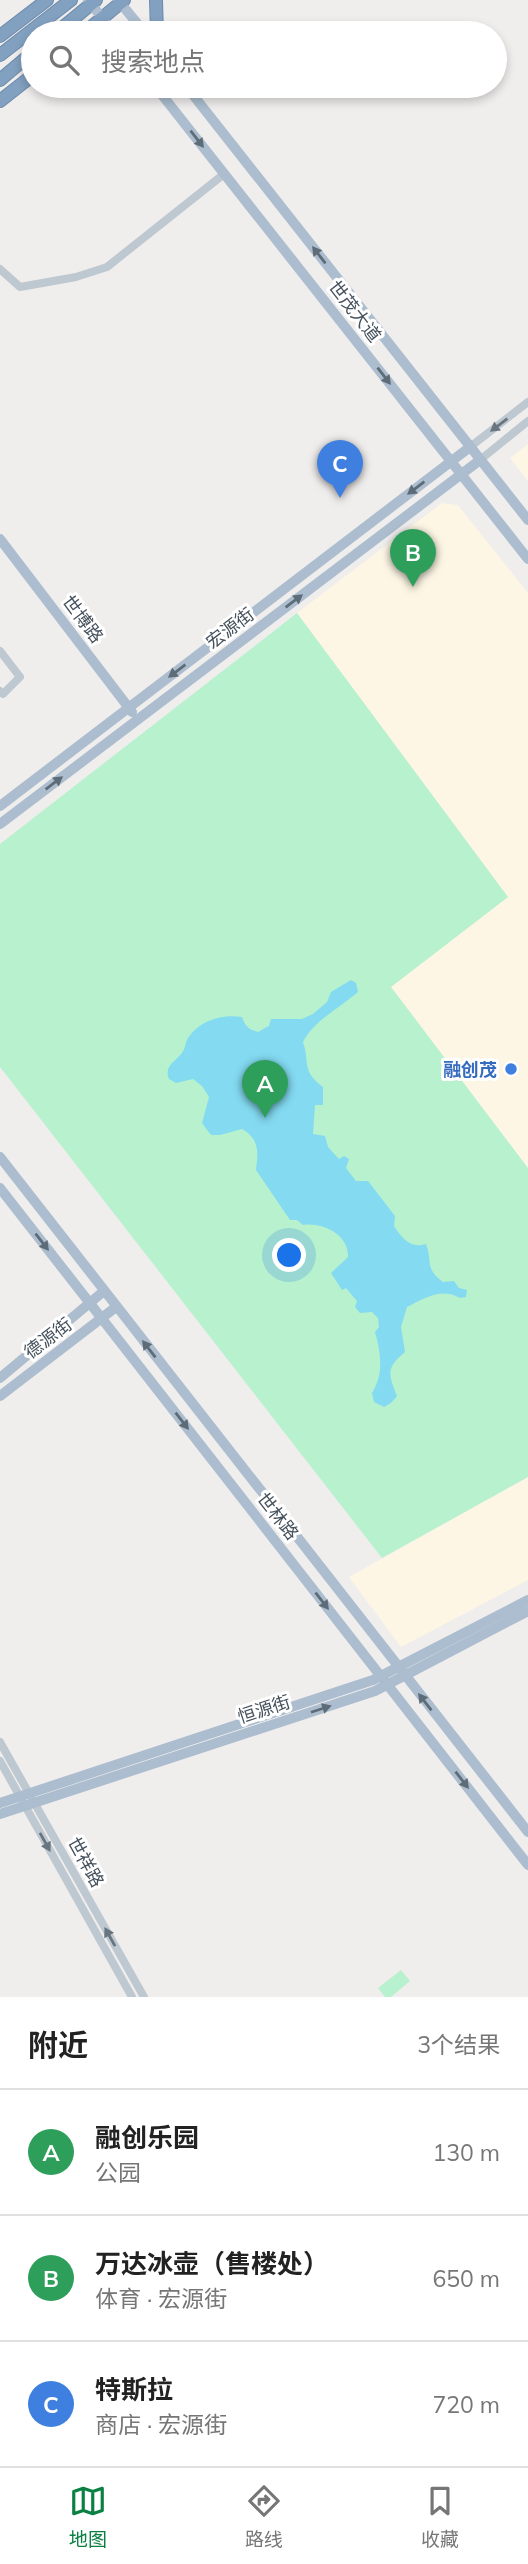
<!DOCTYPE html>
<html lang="zh">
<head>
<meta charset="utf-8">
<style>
  :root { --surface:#fff; --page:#f6f6f6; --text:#222; --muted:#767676; --line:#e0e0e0; --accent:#0b8043 }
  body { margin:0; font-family:Mulish,"Noto Sans SC",sans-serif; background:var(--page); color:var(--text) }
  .you { position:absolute; left:290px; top:1256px; width:24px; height:24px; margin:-18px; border:5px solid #fff; border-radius:50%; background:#1a73e8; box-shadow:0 0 0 10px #1a73e833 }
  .badge { display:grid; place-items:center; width:46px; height:46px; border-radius:50%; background:var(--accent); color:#fff; font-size:23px; font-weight:700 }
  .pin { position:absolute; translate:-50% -58px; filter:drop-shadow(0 2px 4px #0008) }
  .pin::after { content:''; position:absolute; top:37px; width:24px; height:21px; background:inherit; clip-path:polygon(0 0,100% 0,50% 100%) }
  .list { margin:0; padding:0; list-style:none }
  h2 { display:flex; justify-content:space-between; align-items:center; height:91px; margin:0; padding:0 28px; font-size:30px }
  h2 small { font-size:23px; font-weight:400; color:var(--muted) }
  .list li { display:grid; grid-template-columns:46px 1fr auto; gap:21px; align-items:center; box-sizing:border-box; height:126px; padding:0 28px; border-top:2px solid var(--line) }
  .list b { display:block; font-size:26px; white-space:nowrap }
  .list p { margin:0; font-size:23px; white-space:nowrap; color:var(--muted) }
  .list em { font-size:23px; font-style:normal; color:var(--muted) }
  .icon { flex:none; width:38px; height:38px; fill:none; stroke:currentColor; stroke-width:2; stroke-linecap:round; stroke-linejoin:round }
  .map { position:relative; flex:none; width:528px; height:1997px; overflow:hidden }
  .search { position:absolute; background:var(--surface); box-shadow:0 4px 10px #0003; left:21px; right:21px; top:21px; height:77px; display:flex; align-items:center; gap:18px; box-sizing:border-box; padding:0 24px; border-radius:38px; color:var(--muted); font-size:26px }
  .sheet { height:469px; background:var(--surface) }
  nav { display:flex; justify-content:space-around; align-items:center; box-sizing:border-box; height:98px; border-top:2px solid var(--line); background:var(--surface); font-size:19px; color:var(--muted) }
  nav a { display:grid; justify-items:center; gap:4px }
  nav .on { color:var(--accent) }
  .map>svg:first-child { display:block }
  .commercial { fill:#fdf6e5 }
  .green { fill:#b8f1ce }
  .water { fill:#83daf1 }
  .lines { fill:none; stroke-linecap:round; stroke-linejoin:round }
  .highway-casing { stroke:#6d8bab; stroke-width:14 }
  .minor { stroke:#bdc8d1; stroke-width:8 }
  .major { stroke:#abbdce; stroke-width:10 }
  .highway { stroke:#82a0c0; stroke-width:12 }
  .oneway { fill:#5e6c78 }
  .oneway2 { fill:#69757f }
  .shop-dot { fill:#3f7fe0; stroke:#fff; stroke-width:2.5 }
  .labels { text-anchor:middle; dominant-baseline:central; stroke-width:6; stroke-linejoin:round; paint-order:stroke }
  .street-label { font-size:18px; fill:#45515c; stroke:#fff }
  .shop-label { font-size:18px; font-weight:bold; fill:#366cbe; stroke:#fff; text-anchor:end }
</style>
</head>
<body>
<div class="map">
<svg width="528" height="1997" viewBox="0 0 528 1997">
  <rect width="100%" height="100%" fill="#f0eded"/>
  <g class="commercial">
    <path d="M528 444V481L510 458Z"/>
    <path d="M442 503 458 505 528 593V1168L391 987 508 897 297 613Z"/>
    <path d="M528 1477V1580L401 1647 349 1577Z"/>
  </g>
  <g class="green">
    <path d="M297 613 508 897 391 987 528 1168V1477L382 1558 0 1067V844Z"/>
    <path d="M401 1970 410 1981 391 1997H385L378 1988Z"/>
  </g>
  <path class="water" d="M351 980 356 983 358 992C340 1008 314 1020 303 1042 310 1062 301 1071 323 1087V1105H315L313 1134 325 1136 328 1147 339 1159 344 1156 349 1159 346 1168 356 1181H368L395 1216 394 1226C402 1238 410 1249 426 1244 433 1262 424 1268 443 1282L454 1281 459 1288 467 1290 466 1297 460 1298C442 1287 424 1298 407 1307L401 1327 405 1352C386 1368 388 1373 397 1396L391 1403 384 1407 374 1402 372 1393C384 1374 381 1353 375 1332L379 1327 378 1318 372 1312 360 1313 355 1307 357 1301 346 1288 342 1290 331 1273 348 1257C349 1234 322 1222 303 1225L297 1220H290L256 1170C258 1153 260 1139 242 1129L220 1135H211L202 1123 209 1097 202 1086 193 1079 176 1083 169 1079C164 1066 174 1063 182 1053 186 1047 185 1043 188 1038 200 1020 222 1014 242 1017 245 1026 249 1030 258 1032L269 1026 271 1019H302L313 1014 327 1002 331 992Z"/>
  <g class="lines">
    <g class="highway-casing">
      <g id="highway">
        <path d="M156 0 157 33"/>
        <path d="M56 33 96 0"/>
        <path d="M84 33 124 0"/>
        <path d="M0 36 47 0"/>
        <path d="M0 55 71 0"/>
        <path d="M0 80 33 52"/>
        <path d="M0 101 33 75"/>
      </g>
    </g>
    <g class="minor">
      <path d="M0 269 20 287 76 277 107 267 224 174"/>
      <path d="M470 447 528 402"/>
      <path d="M480 460 528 421"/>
      <path d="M0 651 20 677 3 694 0 691"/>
      <path d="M0 1742 144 1997"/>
      <path d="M0 1761 132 1997"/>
    </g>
    <g class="major">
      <path d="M88 0 114 33"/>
      <path d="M118 0 145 33"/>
      <path d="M155 86 528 559"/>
      <path d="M186 86 528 520"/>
      <path d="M0 539 132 712"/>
      <path d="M0 806 470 447"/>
      <path d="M0 824 480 460"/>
      <path d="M0 1157 528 1832"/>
      <path d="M0 1188 528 1865"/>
      <path d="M0 1378 104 1291"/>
      <path d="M0 1396 116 1307"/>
      <path d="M0 1803 373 1680 528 1600"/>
      <path d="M0 1814 375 1691 528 1611"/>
    </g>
    <use href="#highway" class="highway"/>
  </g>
  <defs><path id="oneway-solid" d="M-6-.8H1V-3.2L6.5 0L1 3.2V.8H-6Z" transform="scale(1.75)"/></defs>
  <g class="oneway">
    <use href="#oneway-solid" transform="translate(197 139) rotate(52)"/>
    <use href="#oneway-solid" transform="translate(319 255) rotate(-128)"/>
    <use href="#oneway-solid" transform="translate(384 376) rotate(52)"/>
    <use href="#oneway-solid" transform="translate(416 488) rotate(143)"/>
    <use href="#oneway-solid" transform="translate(294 601) rotate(-37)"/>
    <use href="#oneway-solid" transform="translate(177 671) rotate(143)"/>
    <use href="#oneway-solid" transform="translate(54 783) rotate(-37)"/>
    <use href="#oneway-solid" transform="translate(42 1242) rotate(52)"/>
    <use href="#oneway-solid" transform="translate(149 1349) rotate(-128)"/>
    <use href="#oneway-solid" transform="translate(182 1421) rotate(52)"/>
    <use href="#oneway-solid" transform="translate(322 1601) rotate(52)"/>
    <use href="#oneway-solid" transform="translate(425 1702) rotate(-128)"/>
    <use href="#oneway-solid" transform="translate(321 1709) rotate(-18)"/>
    <use href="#oneway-solid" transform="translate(462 1780) rotate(52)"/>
  </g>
  <g class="oneway2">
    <use href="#oneway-solid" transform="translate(499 425) rotate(143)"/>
    <use href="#oneway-solid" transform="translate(45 1842) rotate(61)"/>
    <use href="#oneway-solid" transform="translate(110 1937) rotate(-119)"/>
  </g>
  <circle class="shop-dot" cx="511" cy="1069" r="7"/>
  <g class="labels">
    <g class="street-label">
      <text transform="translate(355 311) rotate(52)">世茂大道</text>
      <text transform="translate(83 619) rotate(53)">世博路</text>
      <text transform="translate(230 628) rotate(-37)">宏源街</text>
      <text transform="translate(48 1338) rotate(-37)">德源街</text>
      <text transform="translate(278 1516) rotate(52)">世林路</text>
      <text transform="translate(264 1709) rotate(-18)">恒源街</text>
      <text transform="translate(86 1862) rotate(61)">世祥路</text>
    </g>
    <g class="shop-label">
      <text x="497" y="1069">融创茂</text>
    </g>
  </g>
</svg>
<div class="you"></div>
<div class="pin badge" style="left:265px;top:1118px;background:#2e9e5b">A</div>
<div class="pin badge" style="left:413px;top:587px;background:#2e9e5b">B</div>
<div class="pin badge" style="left:340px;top:498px;background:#3f7fe0">C</div>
<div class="search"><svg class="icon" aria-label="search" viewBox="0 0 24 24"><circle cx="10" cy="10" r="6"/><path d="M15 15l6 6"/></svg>搜索地点</div>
</div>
<section class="sheet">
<h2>附近<small>3个结果</small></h2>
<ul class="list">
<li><span class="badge" style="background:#2e9e5b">A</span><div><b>融创乐园</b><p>公园</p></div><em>130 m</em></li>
<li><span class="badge" style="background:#2e9e5b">B</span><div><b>万达冰壶（售楼处）</b><p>体育 · 宏源街</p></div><em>650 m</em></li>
<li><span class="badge" style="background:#3f7fe0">C</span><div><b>特斯拉</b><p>商店 · 宏源街</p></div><em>720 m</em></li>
</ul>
</section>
<nav>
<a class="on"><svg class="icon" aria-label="map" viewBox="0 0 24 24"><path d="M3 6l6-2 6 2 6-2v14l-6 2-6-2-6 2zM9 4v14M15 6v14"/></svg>地图</a>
<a><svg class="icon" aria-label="directions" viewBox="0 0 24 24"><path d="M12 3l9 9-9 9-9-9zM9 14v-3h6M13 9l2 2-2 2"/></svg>路线</a>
<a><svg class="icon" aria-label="saved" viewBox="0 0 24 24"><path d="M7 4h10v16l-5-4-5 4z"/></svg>收藏</a>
</nav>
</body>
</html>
